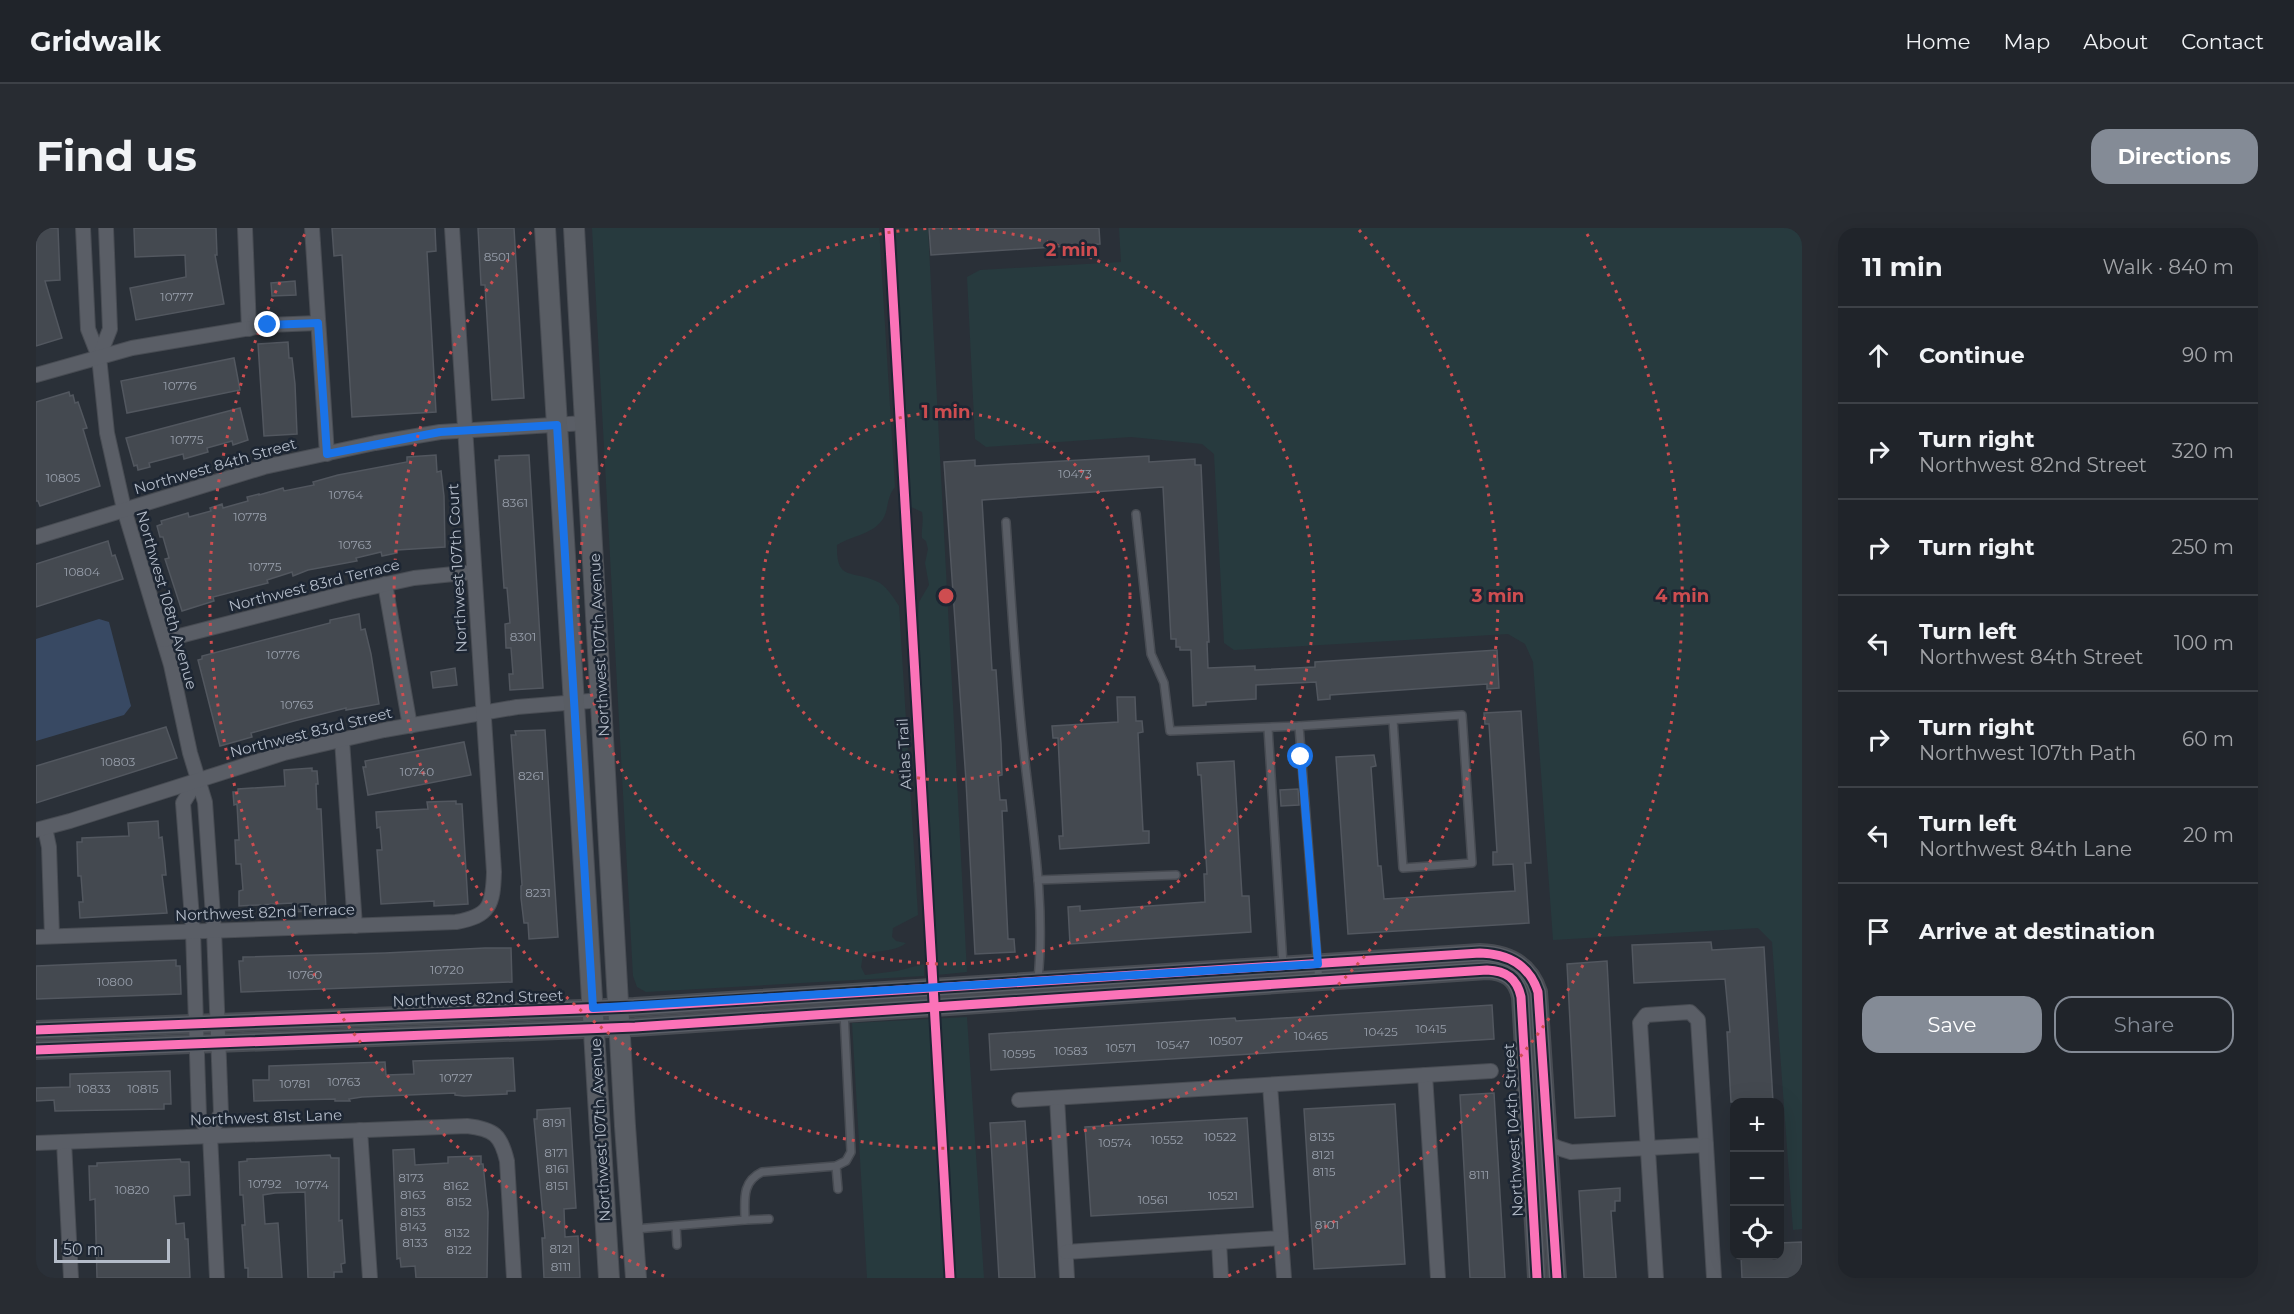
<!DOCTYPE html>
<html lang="en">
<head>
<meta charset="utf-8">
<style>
  :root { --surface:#20242a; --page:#282c32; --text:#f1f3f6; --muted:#a2a4a8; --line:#3d4147; --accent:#848b96 }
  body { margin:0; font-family:Montserrat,sans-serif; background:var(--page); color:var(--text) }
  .controls { position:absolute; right:18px; bottom:18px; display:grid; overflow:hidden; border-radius:12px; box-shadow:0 6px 24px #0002 }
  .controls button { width:54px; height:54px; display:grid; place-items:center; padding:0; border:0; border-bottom:2px solid var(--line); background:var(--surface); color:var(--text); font:30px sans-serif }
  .scale { position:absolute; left:18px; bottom:15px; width:116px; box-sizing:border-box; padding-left:6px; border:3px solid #b4bcc9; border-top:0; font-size:16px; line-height:21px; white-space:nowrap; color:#b4bcc9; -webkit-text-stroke:4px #1d2633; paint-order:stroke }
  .stop { position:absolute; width:18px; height:18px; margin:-14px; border:4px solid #1a73e8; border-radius:50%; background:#fff }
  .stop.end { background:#1a73e8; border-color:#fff; box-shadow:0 2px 6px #0008 }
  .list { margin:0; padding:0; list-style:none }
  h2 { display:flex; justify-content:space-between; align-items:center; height:78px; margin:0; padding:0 24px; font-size:26px }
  h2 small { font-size:20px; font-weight:400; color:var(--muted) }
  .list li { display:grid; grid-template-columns:39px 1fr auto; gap:18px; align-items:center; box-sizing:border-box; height:96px; padding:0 24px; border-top:2px solid var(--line) }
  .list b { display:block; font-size:22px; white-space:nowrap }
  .list p { margin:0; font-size:20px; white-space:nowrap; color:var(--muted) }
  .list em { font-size:20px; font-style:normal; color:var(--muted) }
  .actions { display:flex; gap:12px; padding:18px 24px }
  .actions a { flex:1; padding:14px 0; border:2px solid var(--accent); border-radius:18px; text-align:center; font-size:21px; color:var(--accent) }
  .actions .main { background:var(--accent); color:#fff }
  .icon { flex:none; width:33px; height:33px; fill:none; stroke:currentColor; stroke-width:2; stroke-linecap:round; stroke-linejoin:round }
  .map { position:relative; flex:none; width:1766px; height:1050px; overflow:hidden; border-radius:18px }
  header { display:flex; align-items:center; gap:36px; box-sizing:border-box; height:84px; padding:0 30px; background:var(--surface); border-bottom:2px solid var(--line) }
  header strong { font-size:28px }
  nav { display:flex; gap:33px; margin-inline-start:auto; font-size:21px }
  .intro { display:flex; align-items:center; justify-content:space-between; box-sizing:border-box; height:144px; padding:0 36px }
  h1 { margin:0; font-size:42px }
  .button { padding:15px 27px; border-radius:18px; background:var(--accent); color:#fff; font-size:21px; font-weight:700 }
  main { display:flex; gap:36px; padding:0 36px }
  aside { flex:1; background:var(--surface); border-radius:18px; box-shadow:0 6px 24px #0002 }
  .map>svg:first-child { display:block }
  .green { fill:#273a3e }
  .water { fill:#384963 }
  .building { fill:#444950; stroke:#52575f; stroke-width:1.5 }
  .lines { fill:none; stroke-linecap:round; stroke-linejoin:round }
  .service-casing { stroke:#484c53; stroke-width:10 }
  .minor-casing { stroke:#484c53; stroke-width:16 }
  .tertiary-casing { stroke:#484c53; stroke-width:20 }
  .secondary-casing { stroke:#484c53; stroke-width:22 }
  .service { stroke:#5a5e66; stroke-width:7 }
  .minor { stroke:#5a5e66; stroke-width:14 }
  .tertiary { stroke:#5a5e66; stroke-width:16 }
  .secondary { stroke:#595d64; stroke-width:20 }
  .cycleway-casing { stroke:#1d2633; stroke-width:13 }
  .cycleway { stroke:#fb73b8; stroke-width:9 }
  .route { stroke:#1a73e8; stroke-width:8 }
  .ring { fill:none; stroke:#ce4d50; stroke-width:3; stroke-dasharray:3 6 }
  .labels { text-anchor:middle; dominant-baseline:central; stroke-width:5; stroke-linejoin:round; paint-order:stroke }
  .number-label { font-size:12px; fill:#989fab }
  .street-label { font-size:15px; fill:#b4bcc9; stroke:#1d2633 }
  .centre { fill:#ce4d50; stroke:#1d2633; stroke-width:3 }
  .ring-label { font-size:18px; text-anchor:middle; font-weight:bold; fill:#ce4d50; stroke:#1d2633; stroke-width:5; stroke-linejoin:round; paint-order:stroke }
</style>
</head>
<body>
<header>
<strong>Gridwalk</strong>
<nav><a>Home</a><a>Map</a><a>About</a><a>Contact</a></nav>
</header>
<div class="intro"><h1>Find us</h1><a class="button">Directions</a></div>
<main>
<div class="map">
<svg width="1766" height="1050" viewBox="0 0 1766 1050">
  <rect width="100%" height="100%" fill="#2a3038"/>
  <g class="green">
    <path d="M556 0H843L859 259C850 270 853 281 847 291 836 307 817 307 801 317 800 353 815 342 840 353 850 357 857 369 863 378L882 687 857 700 856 709 860 713 870 715C859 724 841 722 827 727L825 739 829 747 861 743 888 736V748L610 764 601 759 597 748Z"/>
    <path d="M858 0H892L931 744 901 747 882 392 883 374 893 357 889 335 892 321 890 313 886 310C885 301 888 294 886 284L875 279Z"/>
    <path d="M1083 0H1766V1001L1757 1002 1736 714 1722 700 1517 712 1497 434 1489 416 1472 406 1198 422 1188 415 1178 226 1166 216 1095 209 950 219 939 211 931 49 944 42 1085 34Z"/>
    <path d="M931 789 948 1050H831L816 795Z"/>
  </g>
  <path class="water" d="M63 391 73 394 95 478 88 487 0 513V411Z"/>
  <g class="building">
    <path d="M0 0H22L24 52 9 53 26 110 0 118Z"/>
    <path d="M98 0H180L181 27H179L188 76 100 92 94 60 150 49 149 27 99 29Z"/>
    <path d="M296 0H399L400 23 391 24 400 184 316 189 306 27 298 28Z"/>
    <path d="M442 0H478L488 170 456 172 449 57H445Z"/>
    <path d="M893 0H1063L1064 16 895 27Z"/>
    <path d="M259 53 260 67 236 68 235 55Z"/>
    <path d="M252 114 253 130H256L259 156 261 206 228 208 222 116Z"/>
    <path d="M198 130 204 162 91 185 85 153Z"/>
    <path d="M33 164 34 168 37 167 39 175 42 174 51 200 47 201 64 258 4 278 2 273H0V174Z"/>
    <path d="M204 180 212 212 197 217 196 213 171 220 172 224 148 231 147 226 113 235 114 239 102 242 101 237 98 238 90 210Z"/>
    <path d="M400 227 401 244 405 243 408 268 409 319 361 322V325L346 328 345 324 320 330 321 333 272 342 257 348 256 344 231 352 232 355 177 369 178 373 146 383 129 331 133 330 127 309H124L121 298 126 296 125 293 152 285 153 289 175 283 174 280 186 276 187 280 212 273 211 269 223 266V267L247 260 248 263 278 257 277 254 302 247 371 234V229Z"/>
    <path d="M493 227 507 460 474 462 473 446H477L475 420H470L469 396 474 395 471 360H468L459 232H463V228Z"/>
    <path d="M1113 228V234L1159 231V237H1165L1173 414H1171L1172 440 1219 438V442L1279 439V434L1461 422 1463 460 1451 461V456L1294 467V471L1282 472 1280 454 1220 457V471L1170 474V477L1157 478 1155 422H1144V419H1140V411H1135L1127 259 946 272 956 442H960L965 516 966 547 962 548 964 572H970L971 583H966L972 711H978L979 724 939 726 930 553 908 234 939 232V238Z"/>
    <path d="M72 313 76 328 79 327 87 351 0 379V336Z"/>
    <path d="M323 386 325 402 329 401 335 426 343 476 310 482V480L258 493 215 505 216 509 184 518 162 432 166 431V428L294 395V392Z"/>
    <path d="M419 440 421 457 397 460 395 444Z"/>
    <path d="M1081 469H1099L1100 493H1106L1107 504 1102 505 1107 603H1113V615L1024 621 1023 608H1027L1022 510H1017L1016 498 1082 494Z"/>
    <path d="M1485 483 1495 635H1489L1493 695 1312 706 1300 529 1338 527 1340 538 1335 539 1342 638H1345L1348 671 1479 663 1477 636 1457 637V624H1461L1453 496H1449L1448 485Z"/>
    <path d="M130 499 141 530 0 575V538Z"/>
    <path d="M509 502 522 709 493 711 492 695H488L485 670V658L486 657 475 507H480L479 503Z"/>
    <path d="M428 514 435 547 332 567 327 539H330L329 533Z"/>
    <path d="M1198 533 1206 668H1213L1215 704 1034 716 1032 679 1044 678V683L1169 674 1168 646H1171L1165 547H1162L1161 535Z"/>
    <path d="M276 540V543H281L282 556H280L281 581H285L290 682 257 684 256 675 203 678V663L207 662 205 636H200L199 612H203L201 576 198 577 197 564H202V561L249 558 248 542Z"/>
    <path d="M1262 561 1263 577 1245 578 1244 562Z"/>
    <path d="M420 573V576H426L432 676 398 678V673L345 676 341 622H346L344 599 341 600 340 584 392 581 391 574Z"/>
    <path d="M122 593 123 610 126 609 129 635 130 647H126L131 685 44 690 43 674H47L45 648H42L41 614H46V610L93 608 92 595Z"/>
    <path d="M1675 714 1676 722 1728 719 1737 874H1695L1691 804H1694L1689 751 1598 755 1596 717Z"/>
    <path d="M449 720H475L476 754 205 764 203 733H207V729L349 725Z"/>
    <path d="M140 732V738H144L145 766 0 771V738Z"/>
    <path d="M1571 733 1579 888 1539 890 1531 736Z"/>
    <path d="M1456 777 1458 811 955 842 953 806 1199 790 1200 793Z"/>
    <path d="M477 830 479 863H471V866L428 868 419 867V865L326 869 313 871 314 873H299V871L218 873 217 852H233V838L349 834 350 847 378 846 377 833Z"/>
    <path d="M134 843 135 876H128V881L19 883 18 872 0 873V860L34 859V846Z"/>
    <path d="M1458 865 1469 1050H1434L1424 867Z"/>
    <path d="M1359 876 1369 1036 1278 1041 1268 881Z"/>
    <path d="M534 880 540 980 528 981 529 1009 542 1008 544 1050H508L506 1010H509L498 891H501V882Z"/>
    <path d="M1211 890 1217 979 1055 988 1049 899Z"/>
    <path d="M989 893 999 1050H963L954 895Z"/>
    <path d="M378 921 379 937 412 935V929L445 928V936H447L452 984 451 1050H380L379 1038 365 1039 364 1030 361 1031 357 922Z"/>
    <path d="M294 927 295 930H303V993L306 992 309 1035 305 1036 306 1044H298V1050H272L269 964 239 965 227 967 229 996 242 995 246 1050H212V1040H209L206 997H209L207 967H204L203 934 211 933V931Z"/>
    <path d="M144 931 145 934H153L154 967 138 968 140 996 148 995 149 1011H152L154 1050H61L59 971 54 972 53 938H61V935Z"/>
    <path d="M1584 960V973H1579V983H1575L1580 1050H1548L1543 963Z"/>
    <path d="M1766 1014V1050H1706L1705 1028H1743V1015Z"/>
  </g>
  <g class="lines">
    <g class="service-casing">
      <g id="service">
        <path d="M1100 286 1115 426 1128 455 1134 503 1263 498 1426 487 1436 635 1367 640 1357 492"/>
        <path d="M970 294C975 368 979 442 987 516 995 593 1010 674 1002 751"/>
        <path d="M1263 498 1283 754"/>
        <path d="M1232 500 1247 737"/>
        <path d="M1002 652 1140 647"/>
        <path d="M800 938 802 961"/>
        <path d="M709 992 733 991"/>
        <path d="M640 998 641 1017"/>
        <path d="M599 1001 709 992C709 973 705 954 726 944L800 938 810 933 815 924 808 784"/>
      </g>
    </g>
    <g class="minor-casing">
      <g id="minor">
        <path d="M47 0 52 101 63 129 71 205 88 281 135 437 154 525 169 574 178 702 185 885 174 907 181 1050"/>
        <path d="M209 0 213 101"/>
        <path d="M276 0 291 226"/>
        <path d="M63 129 74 101 70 0"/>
        <path d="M0 147 96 120 232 97 282 95"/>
        <path d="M0 309 228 239 339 215 404 204 549 195"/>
        <path d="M349 356 374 498"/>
        <path d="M128 412 314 364 378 350 438 344"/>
        <path d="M306 512 319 698"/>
        <path d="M161 552 147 575 157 703 163 888 174 907"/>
        <path d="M9 600 13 619 16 708"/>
        <path d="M0 602 34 593 248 525 348 502 481 479 566 472"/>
        <path d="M0 709 420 694C454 688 457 677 458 644L416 0"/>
        <path d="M1389 847 1402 1050"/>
        <path d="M1234 857 1248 1050"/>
        <path d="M1021 870 1031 1050"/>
        <path d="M983 872 1455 843"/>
        <path d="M324 902 334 1050"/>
        <path d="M28 914 35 1050"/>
        <path d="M0 915 431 898C458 901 465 907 471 933L478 1050"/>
        <path d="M1513 915 1522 920 1535 924 1670 917 1662 792 1654 784 1610 787 1604 795 1620 1050"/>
        <path d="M1670 917 1678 1050"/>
        <path d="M1183 1014 1185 1050"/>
        <path d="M1030 1024 1245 1010"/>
      </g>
    </g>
    <g class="tertiary-casing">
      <g id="tertiary">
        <path d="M0 802 598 779 1444 725C1472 726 1493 736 1502 764L1521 1050"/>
        <path d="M0 822 599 799 1451 742C1470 743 1481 750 1485 769L1501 1050"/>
      </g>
    </g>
    <g class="secondary-casing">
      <g id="secondary">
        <path d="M509 0 573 1050"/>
        <path d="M538 0 589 898 600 1050"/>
      </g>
    </g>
    <use href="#service" class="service"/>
    <use href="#minor" class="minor"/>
    <use href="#tertiary" class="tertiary"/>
    <use href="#secondary" class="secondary"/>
    <g class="cycleway-casing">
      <g id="cycleway">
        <path d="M853 0 914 1050"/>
        <path d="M0 802 598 779 1444 725C1472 726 1493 736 1502 764L1521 1050"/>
        <path d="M0 822 599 799 1451 742C1470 743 1481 750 1485 769L1501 1050"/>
      </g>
    </g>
    <use href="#cycleway" class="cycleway"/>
  </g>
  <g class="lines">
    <path class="route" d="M232 97 282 95 291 226 404 204 521 197 557 780 1282 736 1265 529"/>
  </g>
  <g class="ring">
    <circle cx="910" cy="368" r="184"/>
    <path d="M913 0A368 368 0 1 1 907 0"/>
    <path d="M1323 2A552 552 0 1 1 497 2"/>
    <path d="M628 1048A736 736 0 0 1 269 6M1551 6A736 736 0 0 1 1192 1048"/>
  </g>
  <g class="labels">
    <g class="number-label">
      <text x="461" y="28">8501</text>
      <text x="141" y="68">10777</text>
      <text x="144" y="157">10776</text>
      <text x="151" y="211">10775</text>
      <text x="1039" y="245">10473</text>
      <text x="27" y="249">10805</text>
      <text x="310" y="266">10764</text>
      <text x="479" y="274">8361</text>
      <text x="214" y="288">10778</text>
      <text x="319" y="316">10763</text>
      <text x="229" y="338">10775</text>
      <text x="46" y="343">10804</text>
      <text x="487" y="408">8301</text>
      <text x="247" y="426">10776</text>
      <text x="261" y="476">10763</text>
      <text x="82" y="533">10803</text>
      <text x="381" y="543">10740</text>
      <text x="495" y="547">8261</text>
      <text x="502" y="664">8231</text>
      <text x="411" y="741">10720</text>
      <text x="269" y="746">10760</text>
      <text x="79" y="753">10800</text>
      <text x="1395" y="800">10415</text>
      <text x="1345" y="803">10425</text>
      <text x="1275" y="807">10465</text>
      <text x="1190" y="812">10507</text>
      <text x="1137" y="816">10547</text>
      <text x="1085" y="819">10571</text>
      <text x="1035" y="822">10583</text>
      <text x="983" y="825">10595</text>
      <text x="420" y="849">10727</text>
      <text x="308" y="853">10763</text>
      <text x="259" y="855">10781</text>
      <text x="58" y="860">10833</text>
      <text x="107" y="860">10815</text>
      <text x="518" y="894">8191</text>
      <text x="1184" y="908">10522</text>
      <text x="1286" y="908">8135</text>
      <text x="1131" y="911">10552</text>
      <text x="1079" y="914">10574</text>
      <text x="520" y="924">8171</text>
      <text x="1287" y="926">8121</text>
      <text x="521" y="940">8161</text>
      <text x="1288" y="943">8115</text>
      <text x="1443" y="946">8111</text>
      <text x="375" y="949">8173</text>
      <text x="229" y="955">10792</text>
      <text x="276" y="956">10774</text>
      <text x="420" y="957">8162</text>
      <text x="521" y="957">8151</text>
      <text x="96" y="961">10820</text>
      <text x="377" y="966">8163</text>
      <text x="1187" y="967">10521</text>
      <text x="1117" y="971">10561</text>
      <text x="423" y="973">8152</text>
      <text x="377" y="983">8153</text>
      <text x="1291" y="996">8101</text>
      <text x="377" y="998">8143</text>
      <text x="421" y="1004">8132</text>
      <text x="379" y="1014">8133</text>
      <text x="525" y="1020">8121</text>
      <text x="423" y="1021">8122</text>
      <text x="525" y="1038">8111</text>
    </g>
    <g class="street-label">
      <text transform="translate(179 238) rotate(-16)">Northwest 84th Street</text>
      <text transform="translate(421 340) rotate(-93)">Northwest 107th Court</text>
      <text transform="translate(278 357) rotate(-14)">Northwest 83rd Terrace</text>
      <text transform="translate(131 372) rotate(74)">Northwest 108th Avenue</text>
      <text transform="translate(563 417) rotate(-93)">Northwest 107th Avenue</text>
      <text transform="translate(275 504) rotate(-14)">Northwest 83rd Street</text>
      <text transform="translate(868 526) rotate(-93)">Atlas Trail</text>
      <text transform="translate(229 684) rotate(-2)">Northwest 82nd Terrace</text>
      <text transform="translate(442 770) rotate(-2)">Northwest 82nd Street</text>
      <text transform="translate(230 889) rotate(-2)">Northwest 81st Lane</text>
      <text transform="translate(564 902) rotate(-93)">Northwest 107th Avenue</text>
      <text transform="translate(1477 902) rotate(-93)">Northwest 104th Street</text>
    </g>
  </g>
  <circle cx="910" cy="368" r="9" class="centre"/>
  <g class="ring-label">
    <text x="1036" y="28">2 min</text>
    <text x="910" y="190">1 min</text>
    <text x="1462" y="374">3 min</text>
    <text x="1646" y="374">4 min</text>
  </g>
</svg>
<div class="controls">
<button>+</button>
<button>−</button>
<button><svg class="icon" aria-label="locate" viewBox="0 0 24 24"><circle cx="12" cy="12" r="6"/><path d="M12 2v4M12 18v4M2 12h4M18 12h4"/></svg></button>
</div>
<div class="scale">50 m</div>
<div class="stop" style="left:1265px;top:529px"></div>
<div class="stop end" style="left:232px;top:97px"></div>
</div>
<aside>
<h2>11 min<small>Walk · 840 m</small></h2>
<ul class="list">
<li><svg class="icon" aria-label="ahead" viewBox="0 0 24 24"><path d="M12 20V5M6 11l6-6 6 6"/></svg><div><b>Continue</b></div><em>90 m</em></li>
<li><svg class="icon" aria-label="right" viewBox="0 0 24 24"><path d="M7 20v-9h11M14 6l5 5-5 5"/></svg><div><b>Turn right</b><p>Northwest 82nd Street</p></div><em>320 m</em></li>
<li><svg class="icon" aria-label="right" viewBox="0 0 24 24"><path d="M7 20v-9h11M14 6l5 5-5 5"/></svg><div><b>Turn right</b></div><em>250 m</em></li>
<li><svg class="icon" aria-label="left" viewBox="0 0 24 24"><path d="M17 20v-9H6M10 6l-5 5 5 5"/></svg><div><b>Turn left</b><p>Northwest 84th Street</p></div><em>100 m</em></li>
<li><svg class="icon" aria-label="right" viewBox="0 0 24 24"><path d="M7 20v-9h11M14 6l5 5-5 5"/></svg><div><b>Turn right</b><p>Northwest 107th Path</p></div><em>60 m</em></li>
<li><svg class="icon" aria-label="left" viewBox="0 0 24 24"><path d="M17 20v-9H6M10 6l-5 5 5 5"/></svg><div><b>Turn left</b><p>Northwest 84th Lane</p></div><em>20 m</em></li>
<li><svg class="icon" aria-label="arrive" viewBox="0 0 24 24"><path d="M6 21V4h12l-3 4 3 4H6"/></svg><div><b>Arrive at destination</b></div></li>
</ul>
<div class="actions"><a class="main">Save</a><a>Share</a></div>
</aside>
</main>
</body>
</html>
